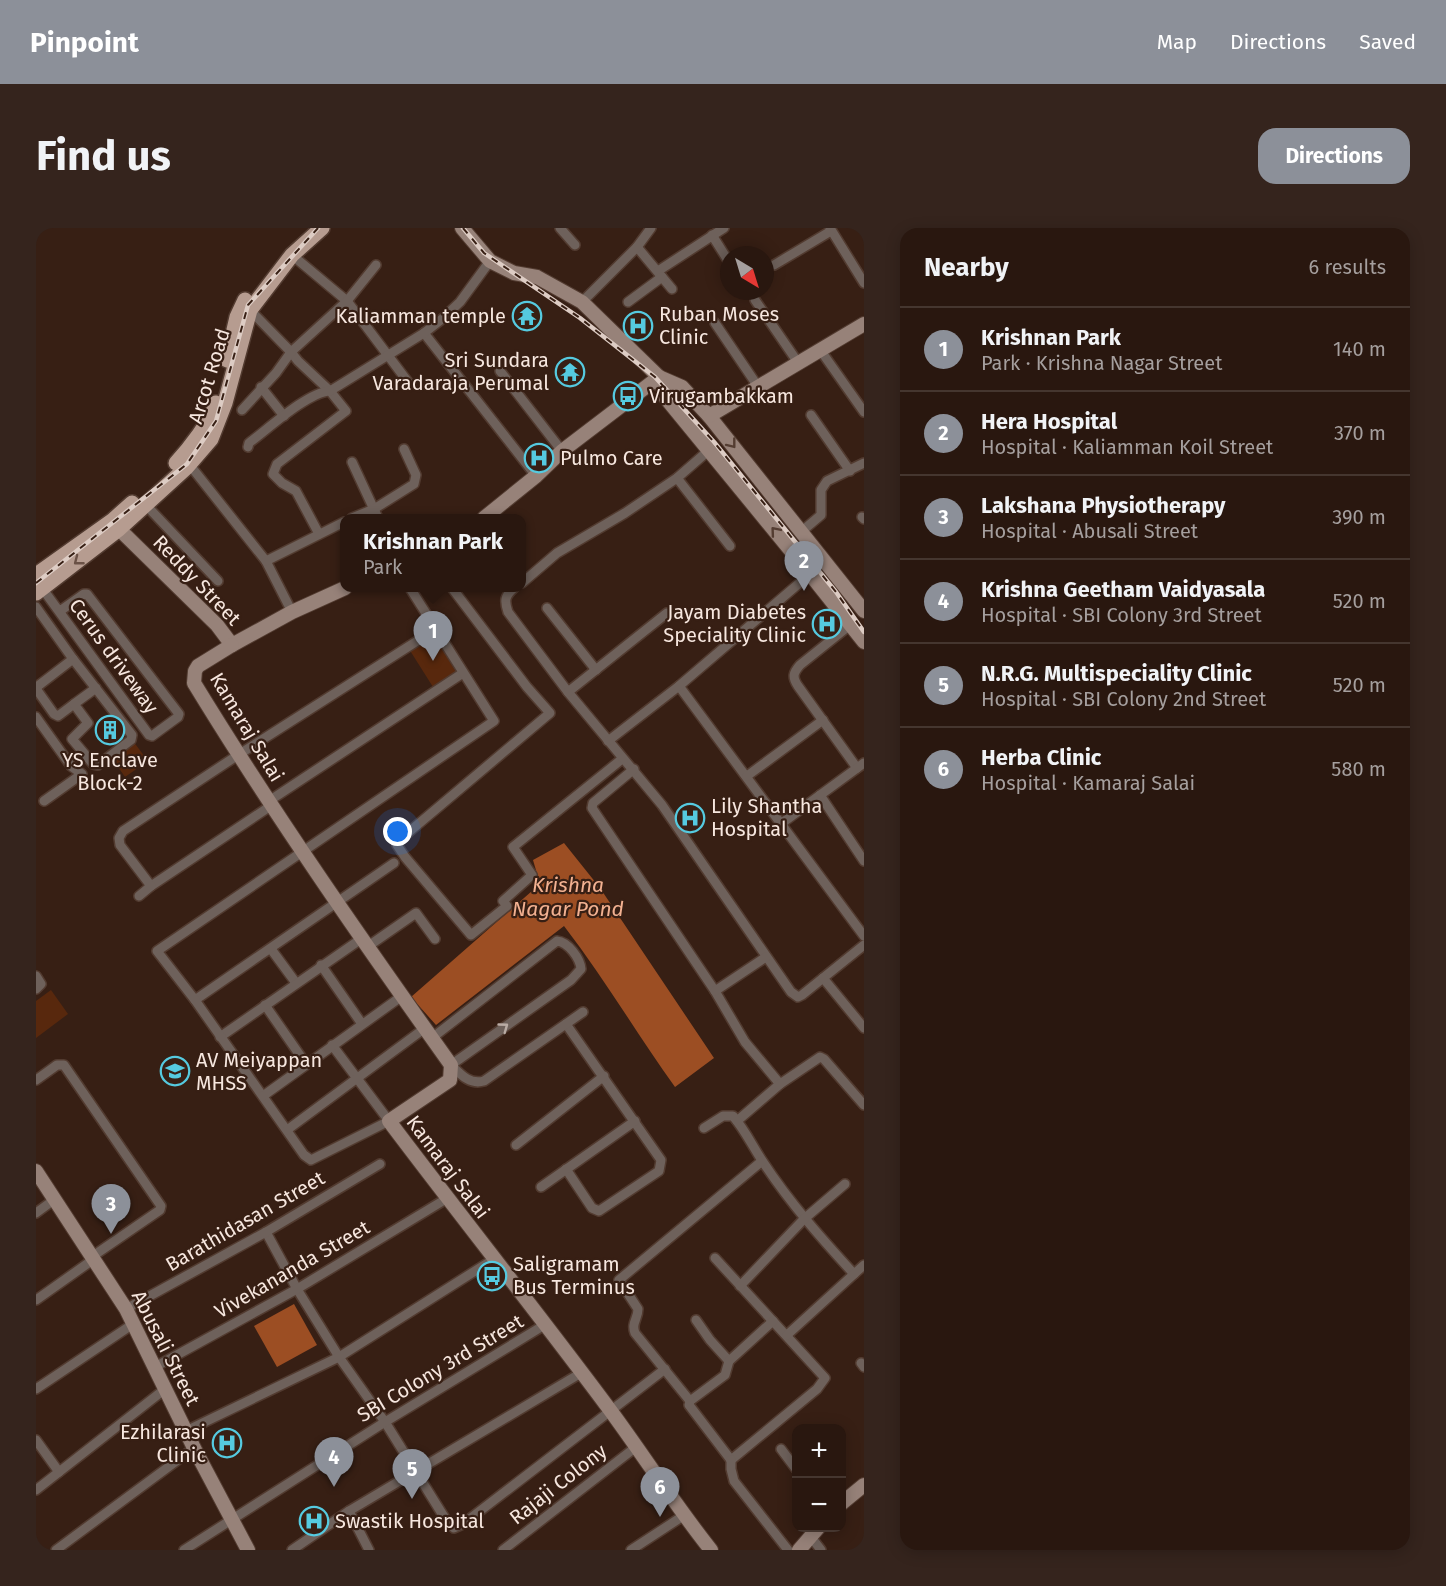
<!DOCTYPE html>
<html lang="en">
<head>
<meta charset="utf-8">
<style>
  :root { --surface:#29170f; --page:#35241d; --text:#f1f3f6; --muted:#a59f9e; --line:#45362f; --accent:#8c9099 }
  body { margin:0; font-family:"Fira Sans",sans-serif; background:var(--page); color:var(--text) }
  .controls { position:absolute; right:18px; bottom:18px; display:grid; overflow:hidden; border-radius:12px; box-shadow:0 3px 15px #0003 }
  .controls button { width:54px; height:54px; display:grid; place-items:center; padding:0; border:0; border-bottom:2px solid var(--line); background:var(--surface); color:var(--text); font:30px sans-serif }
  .compass { position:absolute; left:684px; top:18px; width:54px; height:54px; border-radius:50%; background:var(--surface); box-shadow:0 3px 15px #0003; rotate:142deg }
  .you { position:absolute; left:362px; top:604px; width:21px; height:21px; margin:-15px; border:4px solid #fff; border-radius:50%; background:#1a73e8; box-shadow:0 0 0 9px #1a73e833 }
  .badge { display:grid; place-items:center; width:39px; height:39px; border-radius:50%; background:var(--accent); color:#fff; font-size:20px; font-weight:700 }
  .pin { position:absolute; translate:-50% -50px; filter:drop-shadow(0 2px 3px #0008) }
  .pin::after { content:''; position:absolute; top:32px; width:21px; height:18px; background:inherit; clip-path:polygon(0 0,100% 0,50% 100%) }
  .popup { position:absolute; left:304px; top:286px; width:186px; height:78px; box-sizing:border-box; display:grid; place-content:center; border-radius:12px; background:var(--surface); filter:drop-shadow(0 2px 4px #0005); font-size:20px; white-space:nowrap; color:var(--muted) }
  .popup b { font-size:22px; color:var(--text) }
  .popup::after { content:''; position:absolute; left:50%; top:100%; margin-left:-12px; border:12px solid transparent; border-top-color:var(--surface) }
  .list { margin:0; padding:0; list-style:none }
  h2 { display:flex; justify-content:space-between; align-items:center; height:78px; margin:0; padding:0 24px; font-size:26px }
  h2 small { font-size:20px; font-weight:400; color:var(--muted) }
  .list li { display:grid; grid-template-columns:39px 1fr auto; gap:18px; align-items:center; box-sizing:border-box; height:84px; padding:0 24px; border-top:2px solid var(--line) }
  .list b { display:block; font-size:22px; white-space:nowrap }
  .list p { margin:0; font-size:20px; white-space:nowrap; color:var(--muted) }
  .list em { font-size:20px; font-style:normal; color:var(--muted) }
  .map { position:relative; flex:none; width:828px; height:1322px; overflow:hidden; border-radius:18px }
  header { display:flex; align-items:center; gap:36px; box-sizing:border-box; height:84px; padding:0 30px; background:var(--accent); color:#fff }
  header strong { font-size:28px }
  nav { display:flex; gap:33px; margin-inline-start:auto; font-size:21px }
  .intro { display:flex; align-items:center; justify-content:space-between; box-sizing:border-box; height:144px; padding:0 36px }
  h1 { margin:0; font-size:42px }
  .button { padding:15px 27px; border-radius:18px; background:var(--accent); color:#fff; font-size:21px; font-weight:700 }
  main { display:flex; gap:36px; padding:0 36px }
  aside { flex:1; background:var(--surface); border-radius:18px; box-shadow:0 3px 15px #0003 }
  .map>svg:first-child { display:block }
  .green { fill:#58280d }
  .water { fill:#9c4e23 }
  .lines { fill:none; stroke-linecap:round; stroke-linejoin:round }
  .street-casing { stroke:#523b30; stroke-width:12 }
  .secondary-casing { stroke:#523b30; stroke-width:16 }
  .primary-casing { stroke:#523b30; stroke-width:18 }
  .street { stroke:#6e615b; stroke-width:9 }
  .secondary { stroke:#978279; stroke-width:14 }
  .primary { stroke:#b69c90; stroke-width:15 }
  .rail-casing { stroke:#ddccc4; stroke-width:4.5 }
  .rail { stroke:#371f14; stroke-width:2; stroke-dasharray:7; stroke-linecap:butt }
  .oneway { stroke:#543d32 }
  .oneway2 { stroke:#6a5146 }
  .oneway3 { stroke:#b9aba4 }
  .labels { text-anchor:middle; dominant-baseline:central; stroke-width:4.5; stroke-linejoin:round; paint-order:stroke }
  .poi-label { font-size:20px; fill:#f7e7df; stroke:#371f14; text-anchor:start }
  .street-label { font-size:20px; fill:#f7e7df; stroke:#371f14 }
  .water-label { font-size:21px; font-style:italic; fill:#f3b191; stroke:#371f14 }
</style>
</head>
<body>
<header>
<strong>Pinpoint</strong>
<nav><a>Map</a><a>Directions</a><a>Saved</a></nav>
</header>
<div class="intro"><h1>Find us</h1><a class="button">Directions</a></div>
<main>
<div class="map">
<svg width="828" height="1322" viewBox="0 0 828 1322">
  <rect width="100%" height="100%" fill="#371f14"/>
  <g class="green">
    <path d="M397 406 420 444 397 459 373 421Z"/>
    <path d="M97 513 112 533 89 549 75 529Z"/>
    <path d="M15 762 32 786 0 810V773Z"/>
  </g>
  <g class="water">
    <path d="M528 615 564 660 678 830 639 859C601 806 568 750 528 698L400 797 375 769 504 656 497 632Z"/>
    <path d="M258 1076 281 1117 241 1139 218 1098Z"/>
  </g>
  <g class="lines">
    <g class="street-casing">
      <g id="street">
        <path d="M524 0 539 17"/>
        <path d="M794 0 828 55"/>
        <path d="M676 7 693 34"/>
        <path d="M601 19 636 61"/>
        <path d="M256 27 311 73 372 154"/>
        <path d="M738 37 795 3"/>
        <path d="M622 43 688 0"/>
        <path d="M719 72 763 136"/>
        <path d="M546 74 601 19 615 0"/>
        <path d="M592 74 626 49"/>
        <path d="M214 82 255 124 262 133 294 163 310 183 241 236 237 246 246 255 260 263 283 306"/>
        <path d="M679 95 723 160"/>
        <path d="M388 105 500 248"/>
        <path d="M785 123 828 184"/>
        <path d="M464 143 526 223"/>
        <path d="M225 159 248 188"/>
        <path d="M206 182 240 145 255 124 311 73 340 37"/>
        <path d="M775 187 814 243"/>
        <path d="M212 219 213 215C232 201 272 164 294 163L388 105 406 91 424 74 454 33"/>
        <path d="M316 234 342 290"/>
        <path d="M153 236 230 333 256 384"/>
        <path d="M641 250 694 318"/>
        <path d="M109 276 182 353"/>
        <path d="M826 289 828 291"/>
        <path d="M316 290 338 281 378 256 380 247 368 221"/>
        <path d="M765 304 785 287V262L791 253 828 235"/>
        <path d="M230 333 308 294"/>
        <path d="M486 355 521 325 589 285 641 250 672 223"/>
        <path d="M6 360 113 507 116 508 142 489 143 486 51 366H48L24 383"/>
        <path d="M416 360 491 459 514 485 361 614V617L369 629 435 707 471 678 467 673 496 647 477 619 586 531"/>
        <path d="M478 360C469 368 468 372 472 384L532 464 626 577 755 764 762 769 766 767 828 717"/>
        <path d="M0 379 37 431 2 458 1 462 18 486 22 488 38 476"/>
        <path d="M511 380 560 442"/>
        <path d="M814 397 764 437C757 445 756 449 762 458L821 540"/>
        <path d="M37 431 96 507 95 512 62 537 57 536 36 511 52 495 38 476 60 460"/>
        <path d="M643 458 828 708"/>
        <path d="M532 464 631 385"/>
        <path d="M0 489 35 538 46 546 8 573"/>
        <path d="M572 513 643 458 774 346"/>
        <path d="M598 541 557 575 556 580 679 763 709 814 744 856"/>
        <path d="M711 548 787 492"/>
        <path d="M784 567 828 633"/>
        <path d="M233 573 427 445"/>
        <path d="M746 595 828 535"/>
        <path d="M115 658 236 577"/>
        <path d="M103 668 115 658 84 617 83 610 87 603 202 527 400 401"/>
        <path d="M331 719 380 685 399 711"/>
        <path d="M235 721 260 755"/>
        <path d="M285 737 326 796"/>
        <path d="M0 748 5 756 0 761"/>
        <path d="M787 750 828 800"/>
        <path d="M679 763 730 729"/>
        <path d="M159 772 358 635"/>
        <path d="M229 777 270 836"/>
        <path d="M530 796 625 932 623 943 563 983 556 980 530 941"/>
        <path d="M184 809 325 711"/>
        <path d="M396 810 521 713C532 714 544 730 545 741L535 752 415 837C425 847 434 857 448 853L547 784"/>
        <path d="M296 817 353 893 275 932 268 927 159 772 121 723 458 493 374 360"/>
        <path d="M0 852 21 837H28L125 978 124 982 57 1028"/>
        <path d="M227 868 366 768"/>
        <path d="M701 893 744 856 784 829 788 831 828 877"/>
        <path d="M668 900 687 888H697C709 902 717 919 727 934 754 975 785 1010 818 1046"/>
        <path d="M251 902 389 800"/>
        <path d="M480 917 568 848"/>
        <path d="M505 959 599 893"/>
        <path d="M0 985 19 971"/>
        <path d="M230 1004 261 1061 303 1129 349 1194 410 1292 418 1300 427 1296 629 1141"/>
        <path d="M679 1030 789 1150 781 1161 695 1232"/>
        <path d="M704 1058 768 991 809 956"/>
        <path d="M0 1072 58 1031"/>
        <path d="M90 1081 230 1004 344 936"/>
        <path d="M660 1092 674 1112 693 1133"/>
        <path d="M751 1107 828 1037"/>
        <path d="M825 1135 828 1139"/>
        <path d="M119 1139 261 1061 410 971"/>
        <path d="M0 1161 97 1096"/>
        <path d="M654 1173 689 1147 693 1133 737 1093"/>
        <path d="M150 1203 303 1129 458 1031"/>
        <path d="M0 1212 23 1244"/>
        <path d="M745 1221 760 1241"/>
        <path d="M695 1232 653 1177 654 1173 599 1105C595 1095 602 1091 602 1081L583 1052 726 933"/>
        <path d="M695 1232V1241L698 1253 752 1322"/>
        <path d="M0 1262 129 1161"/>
        <path d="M313 1283 333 1322"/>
        <path d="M775 1309 785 1322"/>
        <path d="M20 1322 158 1220"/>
        <path d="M148 1322 349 1194 510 1096"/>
        <path d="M256 1322 313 1283 545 1145"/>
        <path d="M467 1322 600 1219"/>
        <path d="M595 1322 647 1288"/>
      </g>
    </g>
    <g class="secondary-casing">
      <g id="secondary">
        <path d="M426 0 454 33 478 45 501 49 546 74 623 149 646 159 673 188 828 383"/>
        <path d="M623 149 629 169 774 346 828 414"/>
        <path d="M673 188 828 96"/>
        <path d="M448 290 500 248 526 223 623 149"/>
        <path d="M83 301 181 397 196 417 256 384 309 360"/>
        <path d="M196 417 162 438 159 443 158 455C238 586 326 712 415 837L414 852 353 893C426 990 502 1085 574 1182 608 1228 639 1277 675 1322"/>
        <path d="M0 943 90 1081 158 1220 212 1322"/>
        <path d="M806 1275 828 1257"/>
        <path d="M763 1322 782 1300"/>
      </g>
    </g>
    <g class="primary-casing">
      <g id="primary">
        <path d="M191 132 201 89 209 72"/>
        <path d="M140 235C152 222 176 192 180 175"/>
        <path d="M0 347 77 292 96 275"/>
        <path d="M0 365 83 301 150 240 175 211 189 175 214 82 256 27 286 0"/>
      </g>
    </g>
    <use href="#street" class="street"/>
    <use href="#secondary" class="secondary"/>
    <use href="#primary" class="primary"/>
    <g class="rail-casing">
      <g id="rail">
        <path d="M427 0 448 25 544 90 619 149 678 214 800 364 828 404"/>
        <path d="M0 355 151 236 180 193 212 77 282 0"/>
      </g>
    </g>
    <use href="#rail" class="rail"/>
  </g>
  <defs><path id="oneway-chevron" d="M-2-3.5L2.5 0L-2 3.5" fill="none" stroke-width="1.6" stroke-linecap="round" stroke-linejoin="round" transform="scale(1.5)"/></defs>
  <g class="oneway">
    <use href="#oneway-chevron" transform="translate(696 216) rotate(52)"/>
    <use href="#oneway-chevron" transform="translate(739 303) rotate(-130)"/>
  </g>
  <use class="oneway2" href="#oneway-chevron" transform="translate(42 333) rotate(142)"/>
  <use class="oneway3" href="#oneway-chevron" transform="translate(468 799) rotate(-36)"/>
  <defs>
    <g id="temple-ring" transform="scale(1.5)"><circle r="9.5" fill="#371f14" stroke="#55cae0" stroke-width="1.5"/><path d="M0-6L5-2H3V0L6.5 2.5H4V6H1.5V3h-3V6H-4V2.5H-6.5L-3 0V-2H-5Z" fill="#55cae0"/></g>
    <g id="hospital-ring" transform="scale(1.5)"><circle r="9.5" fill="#371f14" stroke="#55cae0" stroke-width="1.5"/><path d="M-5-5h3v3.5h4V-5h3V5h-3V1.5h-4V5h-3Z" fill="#55cae0"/></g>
    <g id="bus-ring" transform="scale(1.5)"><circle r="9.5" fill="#371f14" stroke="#55cae0" stroke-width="1.5"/><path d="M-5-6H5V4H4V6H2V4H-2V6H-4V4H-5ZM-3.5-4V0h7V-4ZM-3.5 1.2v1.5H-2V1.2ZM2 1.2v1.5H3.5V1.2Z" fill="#55cae0"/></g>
    <g id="building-ring" transform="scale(1.5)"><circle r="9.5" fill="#371f14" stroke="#55cae0" stroke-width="1.5"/><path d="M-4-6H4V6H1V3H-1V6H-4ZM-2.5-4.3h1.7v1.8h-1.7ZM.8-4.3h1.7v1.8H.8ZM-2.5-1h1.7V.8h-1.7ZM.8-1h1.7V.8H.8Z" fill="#55cae0"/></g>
    <g id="school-ring" transform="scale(1.5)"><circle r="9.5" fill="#371f14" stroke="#55cae0" stroke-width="1.5"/><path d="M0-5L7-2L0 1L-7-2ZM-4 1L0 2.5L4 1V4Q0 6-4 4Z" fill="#55cae0"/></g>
  </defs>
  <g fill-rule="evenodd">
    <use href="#temple-ring" x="491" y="88"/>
    <use href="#hospital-ring" x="602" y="98"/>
    <use href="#temple-ring" x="534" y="144"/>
    <use href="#bus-ring" x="592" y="168"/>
    <use href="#hospital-ring" x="503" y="230"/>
    <use href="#hospital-ring" x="791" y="396"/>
    <use href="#building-ring" x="74" y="502"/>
    <use href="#hospital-ring" x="654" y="590"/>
    <use href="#school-ring" x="139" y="843"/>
    <use href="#bus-ring" x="456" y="1048"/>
    <use href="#hospital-ring" x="191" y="1215"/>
    <use href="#hospital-ring" x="278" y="1293"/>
  </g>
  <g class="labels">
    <g class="poi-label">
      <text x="623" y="86">Ruban Moses<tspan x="623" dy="23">Clinic</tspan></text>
      <text x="470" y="88" text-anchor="end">Kaliamman temple</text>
      <text x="513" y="132" text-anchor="end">Sri Sundara<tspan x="513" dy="23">Varadaraja Perumal</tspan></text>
      <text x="613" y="168">Virugambakkam</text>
      <text x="524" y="230">Pulmo Care</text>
      <text x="770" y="384" text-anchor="end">Jayam Diabetes<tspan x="770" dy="23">Speciality Clinic</tspan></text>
      <text x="74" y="532" text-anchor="middle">YS Enclave<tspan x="74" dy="23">Block-2</tspan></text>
      <text x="675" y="578">Lily Shantha<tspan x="675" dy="23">Hospital</tspan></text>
      <text x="160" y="832">AV Meiyappan<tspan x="160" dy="23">MHSS</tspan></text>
      <text x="477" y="1036">Saligramam<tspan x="477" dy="23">Bus Terminus</tspan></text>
      <text x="170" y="1204" text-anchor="end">Ezhilarasi<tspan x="170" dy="23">Clinic</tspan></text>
      <text x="299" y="1293">Swastik Hospital</text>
    </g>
    <g class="street-label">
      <text transform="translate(173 148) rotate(-73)">Arcot Road</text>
      <text transform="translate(161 352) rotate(46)">Reddy Street</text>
      <text transform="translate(78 428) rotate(54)">Cerus driveway</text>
      <text transform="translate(211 499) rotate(59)">Kamaraj Salai</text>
      <text transform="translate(412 939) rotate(53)">Kamaraj Salai</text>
      <text transform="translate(209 993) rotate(-30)">Barathidasan Street</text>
      <text transform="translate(256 1041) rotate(-30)">Vivekananda Street</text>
      <text transform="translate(130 1120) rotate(63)">Abusali Street</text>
      <text transform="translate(404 1140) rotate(-31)">SBI Colony 3rd Street</text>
      <text transform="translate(522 1256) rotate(-38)">Rajaji Colony</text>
    </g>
    <g class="water-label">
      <text x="532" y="657">Krishna<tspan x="532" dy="24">Nagar Pond</tspan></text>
    </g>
  </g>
</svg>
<div class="controls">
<button>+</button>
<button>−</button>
</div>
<svg class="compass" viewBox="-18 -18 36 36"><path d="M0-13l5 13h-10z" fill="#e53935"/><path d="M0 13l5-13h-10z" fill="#a59f9e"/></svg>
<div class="you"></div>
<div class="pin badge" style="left:397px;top:433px">1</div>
<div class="popup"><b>Krishnan Park</b>Park</div>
<div class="pin badge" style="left:768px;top:363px">2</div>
<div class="pin badge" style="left:75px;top:1006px">3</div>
<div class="pin badge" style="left:298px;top:1259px">4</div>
<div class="pin badge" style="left:376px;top:1271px">5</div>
<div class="pin badge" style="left:624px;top:1289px">6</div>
</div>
<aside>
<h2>Nearby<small>6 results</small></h2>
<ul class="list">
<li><span class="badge">1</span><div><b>Krishnan Park</b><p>Park · Krishna Nagar Street</p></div><em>140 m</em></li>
<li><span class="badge">2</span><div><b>Hera Hospital</b><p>Hospital · Kaliamman Koil Street</p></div><em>370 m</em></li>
<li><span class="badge">3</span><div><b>Lakshana Physiotherapy</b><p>Hospital · Abusali Street</p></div><em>390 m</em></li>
<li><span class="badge">4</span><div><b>Krishna Geetham Vaidyasala</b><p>Hospital · SBI Colony 3rd Street</p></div><em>520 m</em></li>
<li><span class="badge">5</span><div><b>N.R.G. Multispeciality Clinic</b><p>Hospital · SBI Colony 2nd Street</p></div><em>520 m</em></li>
<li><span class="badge">6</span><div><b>Herba Clinic</b><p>Hospital · Kamaraj Salai</p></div><em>580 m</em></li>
</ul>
</aside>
</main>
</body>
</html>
